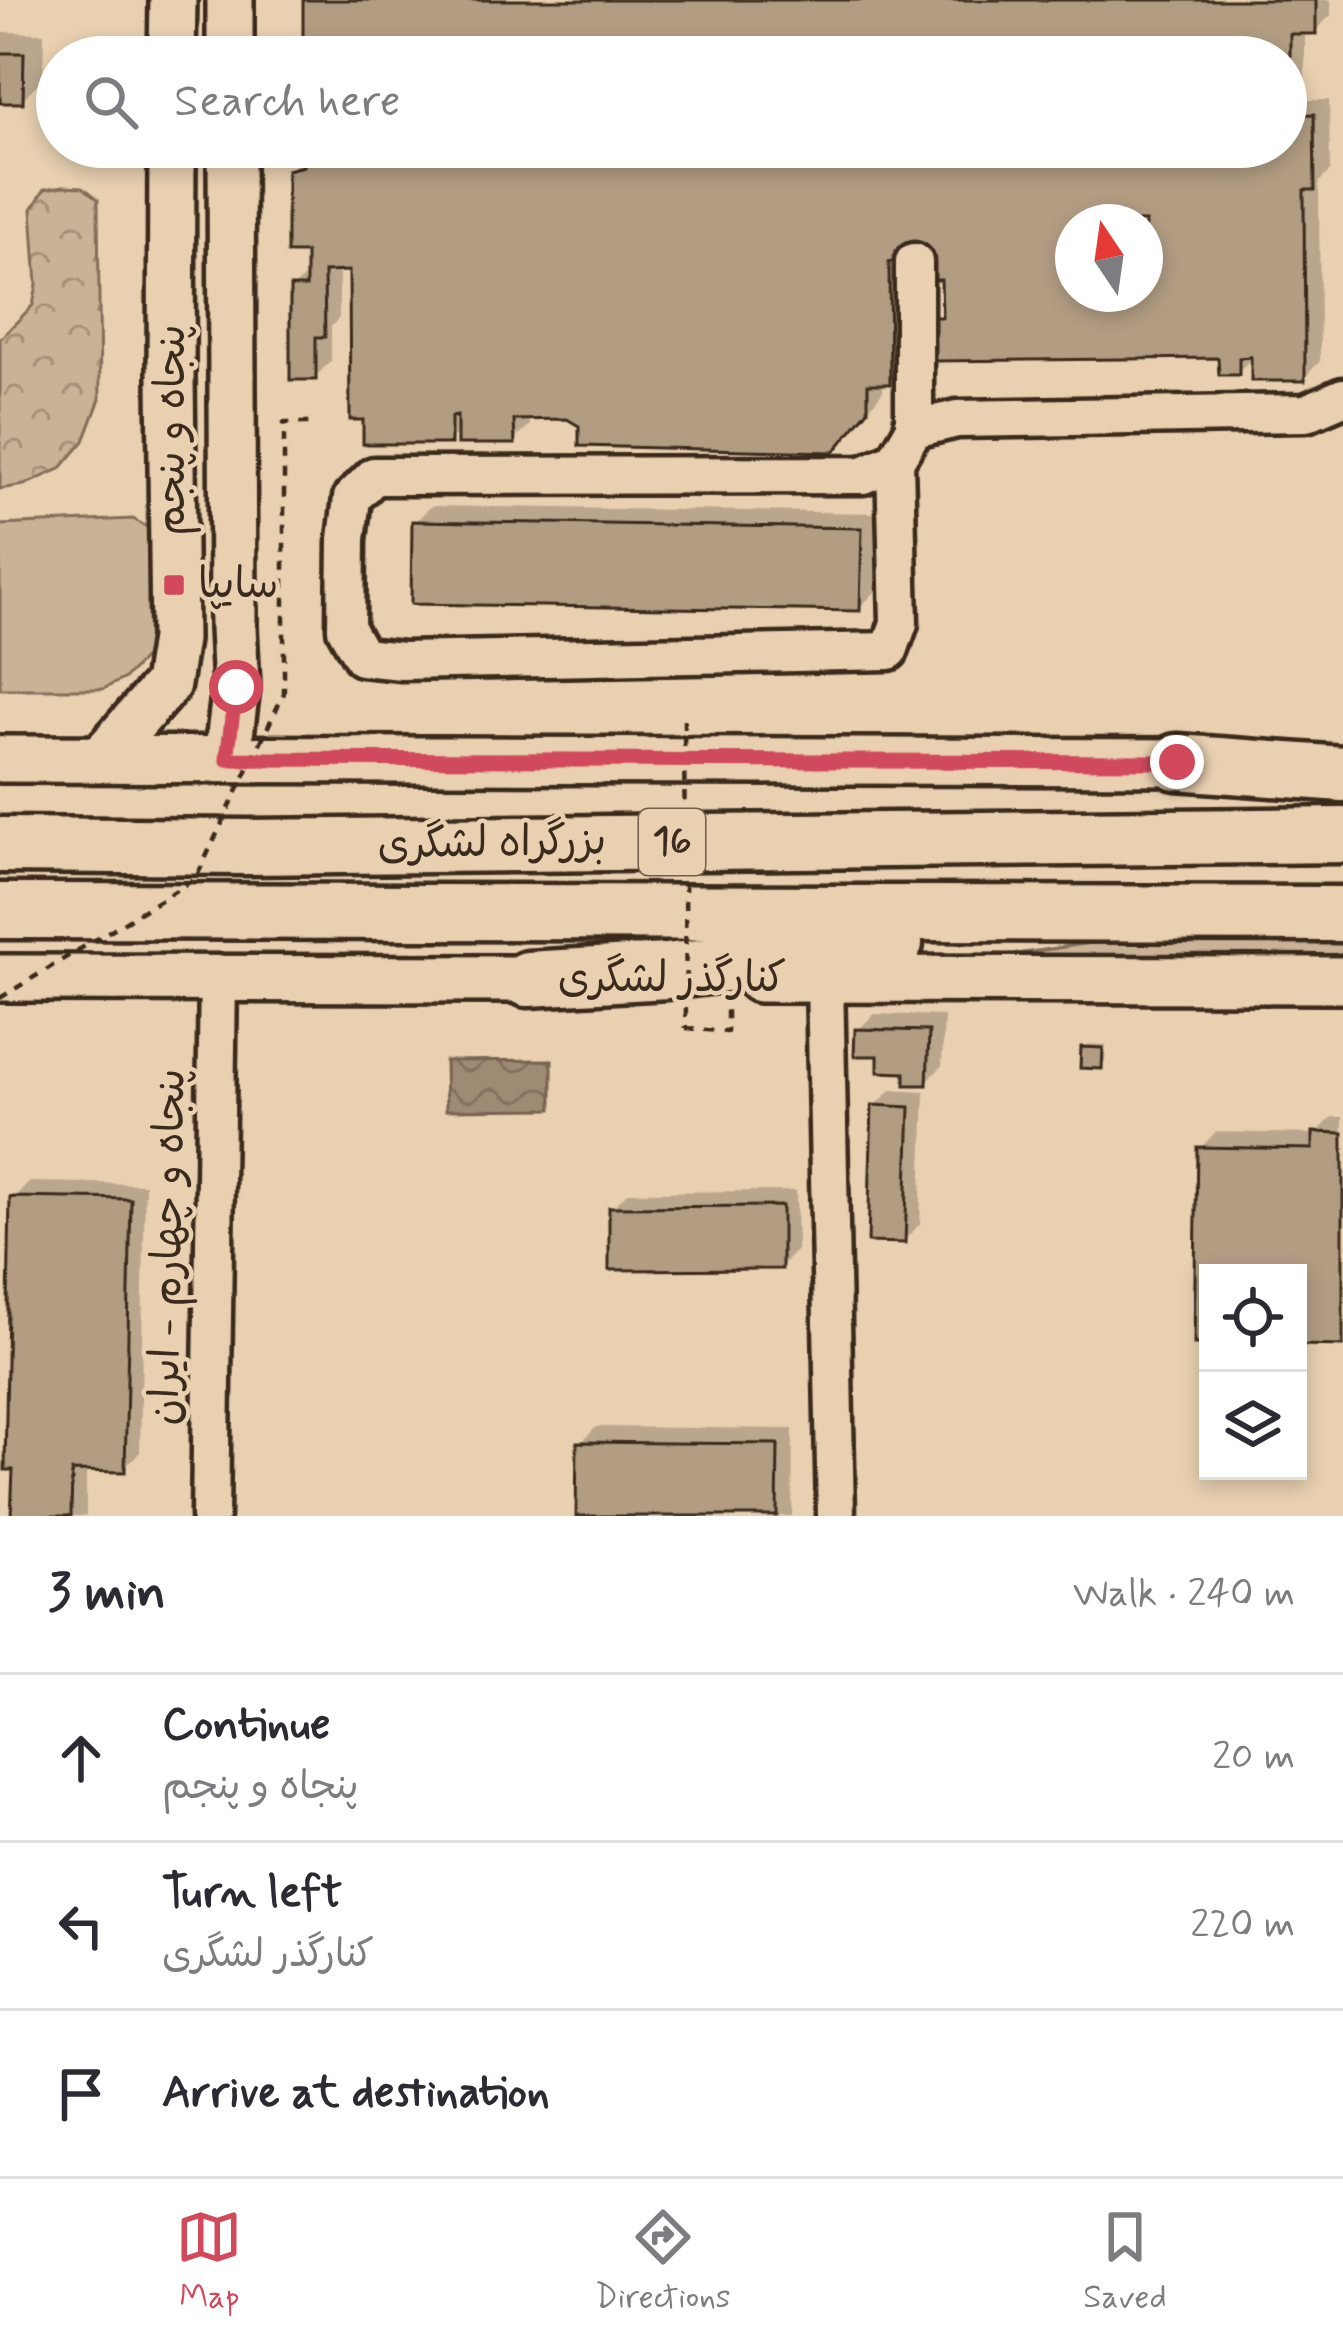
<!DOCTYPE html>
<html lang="en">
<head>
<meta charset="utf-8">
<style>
  :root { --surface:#fff; --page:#f2f2f3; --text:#2b2b33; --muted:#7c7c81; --line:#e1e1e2; --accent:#d1495b }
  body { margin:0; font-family:Mynerve,"Playpen Sans Arabic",sans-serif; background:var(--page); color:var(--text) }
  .controls { position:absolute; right:36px; bottom:36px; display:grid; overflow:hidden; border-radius:0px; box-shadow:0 6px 18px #0003 }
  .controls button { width:108px; height:108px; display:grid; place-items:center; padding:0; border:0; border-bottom:3px solid var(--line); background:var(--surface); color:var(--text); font:60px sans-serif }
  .compass { position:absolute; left:1055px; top:204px; width:108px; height:108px; border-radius:50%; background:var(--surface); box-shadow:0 6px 18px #0003; rotate:347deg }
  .stop { position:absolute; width:36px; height:36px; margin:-27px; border:9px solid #d1495b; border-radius:50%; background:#fff }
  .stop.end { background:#d1495b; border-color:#fff; box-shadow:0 3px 12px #0008 }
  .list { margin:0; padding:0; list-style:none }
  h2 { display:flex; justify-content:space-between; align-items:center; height:156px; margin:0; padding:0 48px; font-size:51px }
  h2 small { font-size:39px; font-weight:400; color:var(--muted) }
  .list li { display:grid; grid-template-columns:78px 1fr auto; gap:36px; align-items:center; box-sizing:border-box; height:168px; padding:0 48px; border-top:3px solid var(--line) }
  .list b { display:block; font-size:45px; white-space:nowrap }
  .list p { margin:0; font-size:39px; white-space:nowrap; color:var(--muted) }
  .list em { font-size:39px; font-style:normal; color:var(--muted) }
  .icon { flex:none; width:66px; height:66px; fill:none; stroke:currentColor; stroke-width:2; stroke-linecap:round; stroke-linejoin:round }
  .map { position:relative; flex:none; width:1343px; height:1516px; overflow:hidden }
  .search { position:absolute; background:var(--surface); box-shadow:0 6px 18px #0003; left:36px; right:36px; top:36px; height:132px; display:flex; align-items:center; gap:30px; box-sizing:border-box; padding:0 42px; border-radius:66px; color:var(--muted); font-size:45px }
  .sheet { height:660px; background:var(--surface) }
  nav { display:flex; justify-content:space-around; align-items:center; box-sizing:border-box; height:168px; border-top:3px solid var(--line); background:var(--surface); font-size:33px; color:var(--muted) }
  nav a { display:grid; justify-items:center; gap:6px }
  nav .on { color:var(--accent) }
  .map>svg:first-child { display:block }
  .green { fill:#c9b296; stroke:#826e5a; stroke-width:3 }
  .forest { fill:url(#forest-crowns); stroke:#826e5a; stroke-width:3 }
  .water { fill:url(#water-waves); stroke:#776451; stroke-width:3 }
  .shadow { fill:#0003; fill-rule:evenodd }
  .building { fill:#b29d83; stroke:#3b2a1e; stroke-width:3; fill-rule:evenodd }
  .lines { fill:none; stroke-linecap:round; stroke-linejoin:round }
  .minor-casing { stroke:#3b2a1e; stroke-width:45 }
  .major-casing { stroke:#3b2a1e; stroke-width:54 }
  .highway-casing { stroke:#3b2a1e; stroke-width:63 }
  .path { stroke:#3b2a1e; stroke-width:4.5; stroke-dasharray:9 9; stroke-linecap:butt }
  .minor { stroke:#e8d0b0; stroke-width:36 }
  .major { stroke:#e8d0b0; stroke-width:45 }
  .highway { stroke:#e8d0b0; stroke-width:54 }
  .path-bridge { stroke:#3b2a1e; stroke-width:4.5; stroke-dasharray:9 9; stroke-linecap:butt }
  .route { stroke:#d1495b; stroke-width:15 }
  .poi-dot { fill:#d1495b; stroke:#e8d0b0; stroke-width:4.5 }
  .labels { text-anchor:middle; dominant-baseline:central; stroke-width:9; stroke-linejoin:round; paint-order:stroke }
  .shield { fill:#e8d0b0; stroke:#6f5c4a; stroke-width:3 }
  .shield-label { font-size:39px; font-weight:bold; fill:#3b2a1e }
  .street-label { font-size:42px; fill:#3b2a1e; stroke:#e8d0b0 }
  .poi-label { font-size:42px; fill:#3b2a1e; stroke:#e8d0b0; text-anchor:start }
</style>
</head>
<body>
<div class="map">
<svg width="1343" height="1516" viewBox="0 0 1343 1516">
  <defs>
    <pattern id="forest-crowns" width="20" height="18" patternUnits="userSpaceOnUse" patternTransform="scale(3)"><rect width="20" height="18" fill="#c9b296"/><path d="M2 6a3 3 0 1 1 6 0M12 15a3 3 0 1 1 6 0" fill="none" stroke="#a4917a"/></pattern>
    <pattern id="water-waves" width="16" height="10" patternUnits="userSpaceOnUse" patternTransform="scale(3)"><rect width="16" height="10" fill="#9f8a73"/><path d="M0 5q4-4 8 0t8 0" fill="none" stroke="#83715e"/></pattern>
  </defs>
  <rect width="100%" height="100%" fill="#e8d0b0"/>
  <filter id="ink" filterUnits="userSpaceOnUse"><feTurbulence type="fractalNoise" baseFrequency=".00833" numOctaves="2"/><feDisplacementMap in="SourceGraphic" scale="24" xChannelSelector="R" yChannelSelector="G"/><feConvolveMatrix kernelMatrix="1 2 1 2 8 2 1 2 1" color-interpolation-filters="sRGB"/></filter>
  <g filter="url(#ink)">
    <path class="green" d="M133 519 154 531 151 651 125 678 103 689H0V525Z"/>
    <g class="forest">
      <path d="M64 186 83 187 98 199 100 399 84 441 60 469 24 485 0 489V339L33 305 37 285 32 209 45 189Z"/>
      <path d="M1178 930H1343V963H957Z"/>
    </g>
    <path class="water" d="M552 1060V1109L446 1110 445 1061Z"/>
    <g class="shadow">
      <path d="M306 0H1331V15L1315 31H1305V100H1329L1330 171 1319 182 1320 361 1304 378 1254 356 1238 372 1221 355 937 318 945 310 944 277 935 258 905 365 889 381H883V391L850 432 582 424 567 416H529L530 425 513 441 460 431 450 441 352 268H339V318L331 327V361L315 377 293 288 309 272V250L290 171 306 155V147H1286V57H306ZM1073 222H1145V294H1073Z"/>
      <path d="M0 32 44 33 43 78 22 100H0Z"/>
      <path d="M431 506 877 513 875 592 859 608 415 522Z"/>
      <path d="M874 1014 944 1016 942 1066 926 1082 881 1053 858 1030Z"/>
      <path d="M1089 1044 1106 1045 1105 1061 1101 1066 1084 1048Z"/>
      <path d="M891 1090 925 1092 920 1224 904 1240 875 1106Z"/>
      <path d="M1332 1117H1343V1343L1298 1342V1273H1208V1341L1200 1148 1216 1132 1316 1134Z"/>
      <path d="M30 1182 145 1184 140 1452 123 1468H86V1516H14L13 1198Z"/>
      <path d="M796 1191 797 1250 781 1266 612 1208 628 1192Z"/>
      <path d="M596 1427 793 1429 792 1516H579L580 1444Z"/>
    </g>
    <g class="building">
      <path d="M303 0H1316V34H1290V115L1314 114 1315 190H1304L1305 381H1251V357L1239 358V375H1219L1218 358 934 361V317H942L941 280H932V262H889L890 384H868V410L834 452 579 446V426L567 419 514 420 515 444H457V416L451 417V444H363V420H350L349 271 324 272 325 337H316V380H290V287H306V253H287V170L303 166V147H1286V57H303ZM1073 222H1145V294H1073Z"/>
      <path d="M0 53H24L23 103H0Z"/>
      <path d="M412 521 862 528 860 611 411 604Z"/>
      <path d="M855 1029 929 1031 927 1085H905V1073L878 1072V1056H854Z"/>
      <path d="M1081 1047 1103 1048 1102 1069 1080 1068Z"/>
      <path d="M872 1105 910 1107 905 1243 868 1242Z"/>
      <path d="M1313 1132 1343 1133V1346L1298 1345V1273H1208V1344H1194L1197 1147 1313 1149Z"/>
      <path d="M10 1197 131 1199 125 1472 72 1471 71 1516H11L13 1470H5Z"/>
      <path d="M782 1206V1269L609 1270V1207Z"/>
      <path d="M577 1442 778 1444 777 1516H576Z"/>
    </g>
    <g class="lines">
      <g class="minor-casing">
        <g id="minor">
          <path d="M914 262V429"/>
          <path d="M895 461 863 475 374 476 352 498 347 539 346 629 362 657 402 661 889 651 899 623 895 461 914 429 957 419 1306 413 1343 397"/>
          <path d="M825 979 836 1516"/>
          <path d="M210 1516 218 979"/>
        </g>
      </g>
      <g class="major-casing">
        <g id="major">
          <path d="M230 0V57"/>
          <path d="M172 57 173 0"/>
          <path d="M0 759 1208 762"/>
          <path d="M101 759 167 684 174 639 171 377 172 147"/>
          <path d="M227 759 236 687 233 628 231 147"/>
          <path d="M0 978 561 979"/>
          <path d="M759 979 1343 980"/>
        </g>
      </g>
      <g class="highway-casing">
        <g id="highway">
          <path d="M1177 762 1343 774"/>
          <path d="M0 845 248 847 1343 835"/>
          <path d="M0 911 1343 914"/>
          <path d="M528 979 667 971 895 943"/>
        </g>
      </g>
      <path class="path" d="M686 1028 727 1032V1007"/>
      <use href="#minor" class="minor"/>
      <use href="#major" class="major"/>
      <use href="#highway" class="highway"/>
      <g class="path-bridge">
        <path d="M684 720 686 1028"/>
        <path d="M0 998 196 878 284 693V423H314"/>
      </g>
    </g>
  </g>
  <g class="lines" filter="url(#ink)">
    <path class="route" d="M236 687 227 759 1177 762"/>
  </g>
  <rect class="poi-dot" x="162" y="573" width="24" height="24" rx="6"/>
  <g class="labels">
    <rect class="shield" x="639" y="809" width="66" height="66" rx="9"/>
    <g class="shield-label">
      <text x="672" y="842">16</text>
    </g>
    <g class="street-label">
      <text transform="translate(172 430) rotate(-90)">پنجاه و پنجم</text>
      <text transform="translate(492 844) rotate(-1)">بزرگراه لشگری</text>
      <text x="672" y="979">کنارگذر لشگری</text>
      <text transform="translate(169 1247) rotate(-89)">پنجاه و چهارم - ایران</text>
    </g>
    <g class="poi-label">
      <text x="198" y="585">سایپا</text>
    </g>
  </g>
</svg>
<div class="controls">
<button><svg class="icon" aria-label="locate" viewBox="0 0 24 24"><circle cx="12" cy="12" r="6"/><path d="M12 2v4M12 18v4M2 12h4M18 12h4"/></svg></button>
<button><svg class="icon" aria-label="layers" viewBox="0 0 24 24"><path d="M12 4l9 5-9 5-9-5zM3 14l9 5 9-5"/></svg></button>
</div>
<svg class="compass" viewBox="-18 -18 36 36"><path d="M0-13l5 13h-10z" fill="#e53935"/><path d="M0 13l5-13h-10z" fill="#7c7c81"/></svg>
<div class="stop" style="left:236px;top:687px"></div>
<div class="stop end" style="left:1177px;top:762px"></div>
<div class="search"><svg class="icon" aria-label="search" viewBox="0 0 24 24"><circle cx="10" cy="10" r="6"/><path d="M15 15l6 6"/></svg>Search here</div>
</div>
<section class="sheet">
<h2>3 min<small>Walk · 240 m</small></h2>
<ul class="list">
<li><svg class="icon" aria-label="ahead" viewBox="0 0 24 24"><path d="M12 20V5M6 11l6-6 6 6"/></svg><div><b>Continue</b><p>پنجاه و پنجم</p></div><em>20 m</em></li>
<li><svg class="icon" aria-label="left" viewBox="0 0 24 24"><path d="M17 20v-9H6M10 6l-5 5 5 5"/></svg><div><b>Turn left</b><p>کنارگذر لشگری</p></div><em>220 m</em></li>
<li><svg class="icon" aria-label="arrive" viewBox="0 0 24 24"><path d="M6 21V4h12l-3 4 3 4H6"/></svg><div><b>Arrive at destination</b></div></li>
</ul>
</section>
<nav>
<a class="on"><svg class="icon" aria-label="map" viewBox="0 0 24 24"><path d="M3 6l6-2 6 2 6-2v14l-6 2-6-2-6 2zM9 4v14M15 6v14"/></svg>Map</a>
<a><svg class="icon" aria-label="directions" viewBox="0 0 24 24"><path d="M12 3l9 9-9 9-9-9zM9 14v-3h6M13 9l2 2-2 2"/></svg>Directions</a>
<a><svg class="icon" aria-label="saved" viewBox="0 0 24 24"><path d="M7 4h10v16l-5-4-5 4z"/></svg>Saved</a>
</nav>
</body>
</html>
